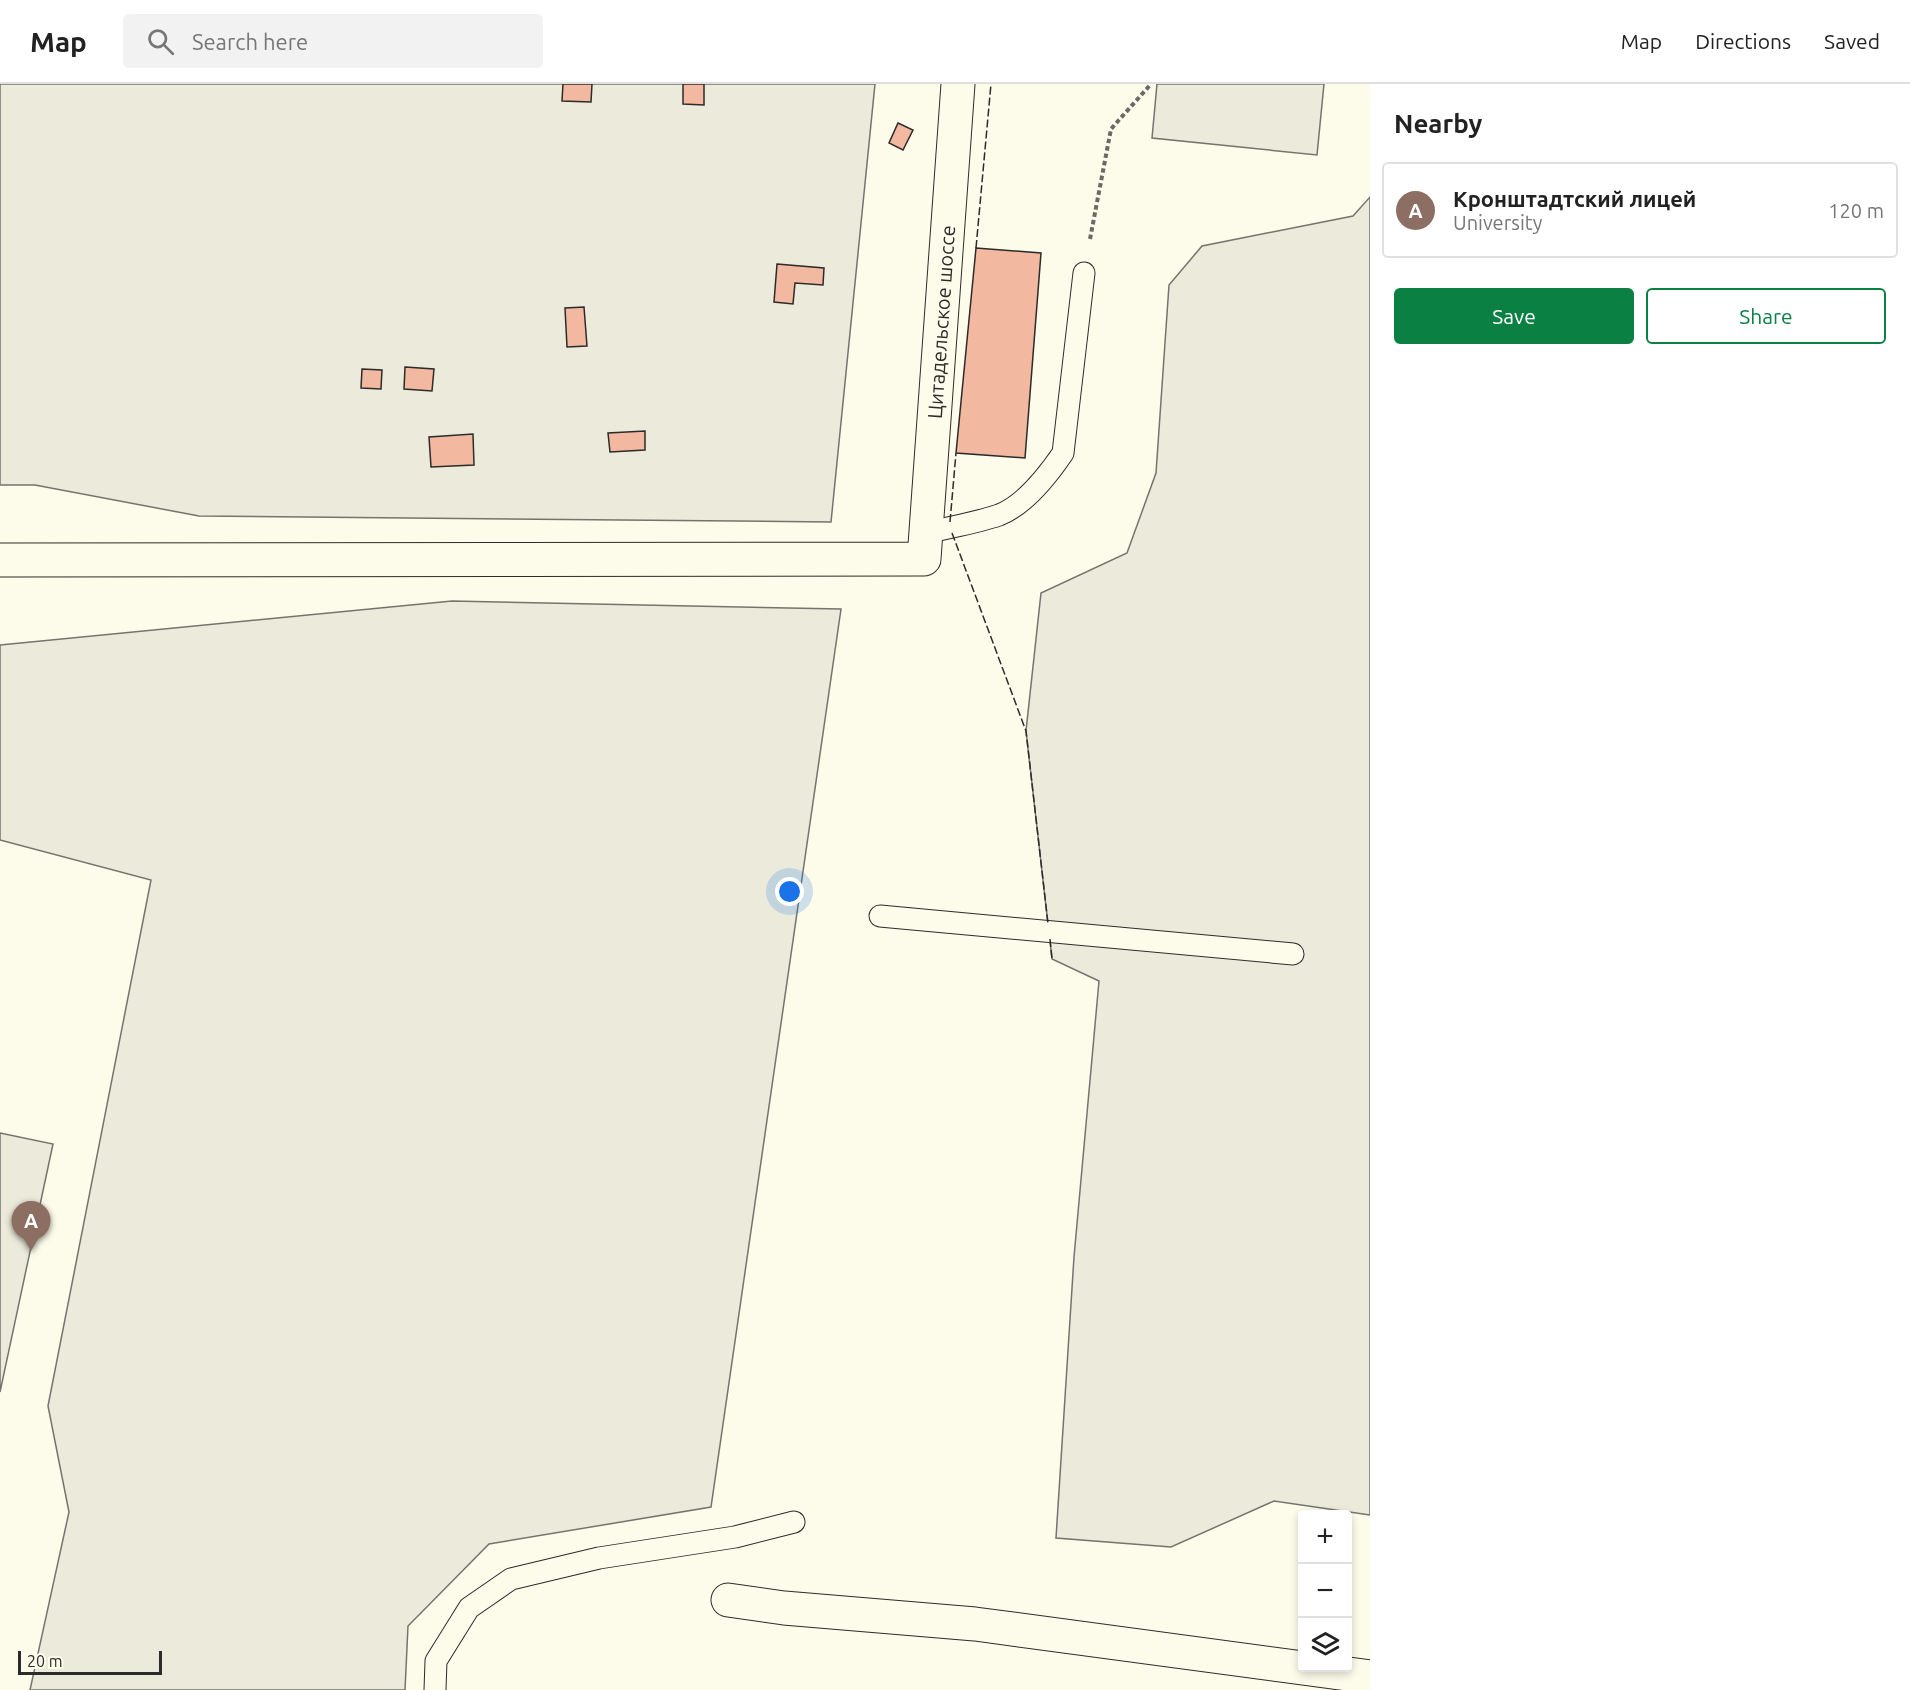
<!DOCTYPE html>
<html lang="en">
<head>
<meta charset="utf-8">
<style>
  :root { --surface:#fff; --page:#f2f2f2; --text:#222; --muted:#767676; --line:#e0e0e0; --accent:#0b8043 }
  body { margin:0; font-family:Ubuntu,sans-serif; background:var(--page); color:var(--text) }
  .controls { position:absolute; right:18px; bottom:18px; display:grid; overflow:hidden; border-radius:6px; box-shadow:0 3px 9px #0003 }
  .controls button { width:54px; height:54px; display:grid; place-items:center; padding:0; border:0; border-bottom:2px solid var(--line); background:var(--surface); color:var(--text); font:30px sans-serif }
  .scale { position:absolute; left:18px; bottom:15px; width:144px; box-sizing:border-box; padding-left:6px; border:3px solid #2b2b2b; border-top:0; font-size:16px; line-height:21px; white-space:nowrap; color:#2b2b2b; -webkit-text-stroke:4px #fdfbea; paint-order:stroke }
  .you { position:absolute; left:790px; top:808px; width:21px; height:21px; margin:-15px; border:4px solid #fff; border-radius:50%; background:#1a73e8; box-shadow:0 0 0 9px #1a73e833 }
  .badge { display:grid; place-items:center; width:39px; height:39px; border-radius:50%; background:var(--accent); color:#fff; font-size:20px; font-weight:700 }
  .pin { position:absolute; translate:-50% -50px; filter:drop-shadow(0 2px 3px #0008) }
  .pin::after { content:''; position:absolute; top:32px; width:21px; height:18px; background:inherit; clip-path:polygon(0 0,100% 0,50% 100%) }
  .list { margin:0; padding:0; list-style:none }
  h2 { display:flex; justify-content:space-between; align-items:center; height:78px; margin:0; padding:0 24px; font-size:26px }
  h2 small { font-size:20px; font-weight:400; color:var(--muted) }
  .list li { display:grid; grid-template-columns:39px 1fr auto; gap:18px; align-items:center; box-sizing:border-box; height:96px; margin:0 12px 12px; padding:0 12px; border:2px solid var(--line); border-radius:6px }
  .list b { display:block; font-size:22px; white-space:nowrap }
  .list p { margin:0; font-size:20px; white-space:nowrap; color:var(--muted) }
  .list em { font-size:20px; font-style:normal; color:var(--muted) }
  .actions { display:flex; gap:12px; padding:18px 24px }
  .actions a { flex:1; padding:14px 0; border:2px solid var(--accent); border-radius:6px; text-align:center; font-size:21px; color:var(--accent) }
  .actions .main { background:var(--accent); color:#fff }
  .icon { flex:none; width:33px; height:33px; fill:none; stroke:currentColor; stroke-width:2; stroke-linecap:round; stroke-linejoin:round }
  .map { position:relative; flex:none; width:1370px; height:1606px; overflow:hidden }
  header { display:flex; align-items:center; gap:36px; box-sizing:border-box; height:84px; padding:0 30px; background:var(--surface); border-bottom:2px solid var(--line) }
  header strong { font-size:28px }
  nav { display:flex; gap:33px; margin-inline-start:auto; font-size:21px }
  .search { width:420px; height:54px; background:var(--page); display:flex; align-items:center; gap:15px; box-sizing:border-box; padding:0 21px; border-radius:6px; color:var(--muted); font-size:22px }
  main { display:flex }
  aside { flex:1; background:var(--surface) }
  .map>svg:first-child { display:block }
  .green { fill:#ecebdb; stroke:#74746e; stroke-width:1.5 }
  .building { fill:#f2b8a0; stroke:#2b2b2b; stroke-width:1.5 }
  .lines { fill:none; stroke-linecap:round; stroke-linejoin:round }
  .lane-casing { stroke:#2b2b2b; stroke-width:23 }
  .street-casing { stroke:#2b2b2b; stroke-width:35 }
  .path { stroke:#6a6964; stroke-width:4; stroke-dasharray:4.5 3; stroke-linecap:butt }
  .lane { stroke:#fdfbea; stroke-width:21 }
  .street { stroke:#fdfbea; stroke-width:33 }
  .fence { stroke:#2b2b2b; stroke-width:1.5; stroke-dasharray:8 3; stroke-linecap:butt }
  .labels { text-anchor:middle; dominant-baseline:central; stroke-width:4.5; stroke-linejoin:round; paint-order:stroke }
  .street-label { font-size:20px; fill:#2b2b2b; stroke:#fdfbea }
</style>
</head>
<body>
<header>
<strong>Map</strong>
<div class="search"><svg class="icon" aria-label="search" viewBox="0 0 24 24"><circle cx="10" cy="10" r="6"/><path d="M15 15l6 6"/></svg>Search here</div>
<nav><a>Map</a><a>Directions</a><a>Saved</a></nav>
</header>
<main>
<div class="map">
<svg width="1370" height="1606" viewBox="0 0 1370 1606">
  <rect width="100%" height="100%" fill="#fdfbea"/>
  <g class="green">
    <path d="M0 0H875L831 438 199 432 35 401H0Z"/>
    <path d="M1157 0H1324L1317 71 1152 54Z"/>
    <path d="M1370 113V1431L1274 1417 1171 1463 1056 1454 1074 1173 1099 897 1052 875 1026 647 1041 509 1127 469 1156 389 1169 201 1202 162 1353 132Z"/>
    <path d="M452 517 841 525 711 1423 489 1460 408 1542 405 1606H30L69 1428 48 1322 151 796 0 756V561Z"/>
    <path d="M0 1049 53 1060 0 1308Z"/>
  </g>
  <g class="building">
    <path d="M563 0H592L591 18 562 17Z"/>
    <path d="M683 0H704V21L683 20Z"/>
    <path d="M898 39 913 46 903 66 889 59Z"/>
    <path d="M976 164 1041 169 1025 374 956 369Z"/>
    <path d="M777 180 824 184 823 201 795 199 793 220 774 218Z"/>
    <path d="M584 223 587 262 567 263 565 224Z"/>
    <path d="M405 283 434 285 432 307 404 305Z"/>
    <path d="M362 285 382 286 381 305 361 304Z"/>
    <path d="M645 347V366L610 368 608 349Z"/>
    <path d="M473 350 474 381 431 383 429 353Z"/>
  </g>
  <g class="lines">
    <g class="lane-casing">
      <g id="lane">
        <path d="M926 449C950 443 976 439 999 431 1025 421 1048 391 1063 369L1084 189"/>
        <path d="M880 832 1293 870"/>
        <path d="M435 1606 436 1577 469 1524 511 1495 599 1474 735 1453 794 1438"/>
      </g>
    </g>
    <g class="street-casing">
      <g id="street">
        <path d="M0 476 924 475 958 0"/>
        <path d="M728 1516 784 1524 975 1540 1370 1593"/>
      </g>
    </g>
    <path class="path" d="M1090 155 1111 45 1151 0"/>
    <use href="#lane" class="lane"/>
    <use href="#street" class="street"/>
    <g class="fence">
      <path d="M976 164 991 0"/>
      <path d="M950 438 956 369"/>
      <path d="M952 449 1026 647 1048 840"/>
      <path d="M1050 855 1052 875"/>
    </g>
  </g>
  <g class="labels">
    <g class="street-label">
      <text transform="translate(941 238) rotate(-86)">Цитадельское шоссе</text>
    </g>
  </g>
</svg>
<div class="controls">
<button>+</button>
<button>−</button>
<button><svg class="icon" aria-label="layers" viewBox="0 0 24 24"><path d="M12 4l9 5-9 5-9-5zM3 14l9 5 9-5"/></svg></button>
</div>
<div class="scale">20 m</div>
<div class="you"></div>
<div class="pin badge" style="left:31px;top:1167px;background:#8d6e63">A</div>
</div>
<aside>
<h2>Nearby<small></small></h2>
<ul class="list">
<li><span class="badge" style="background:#8d6e63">A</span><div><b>Кронштадтский лицей</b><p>University</p></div><em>120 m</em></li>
</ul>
<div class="actions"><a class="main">Save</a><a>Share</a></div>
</aside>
</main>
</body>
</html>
